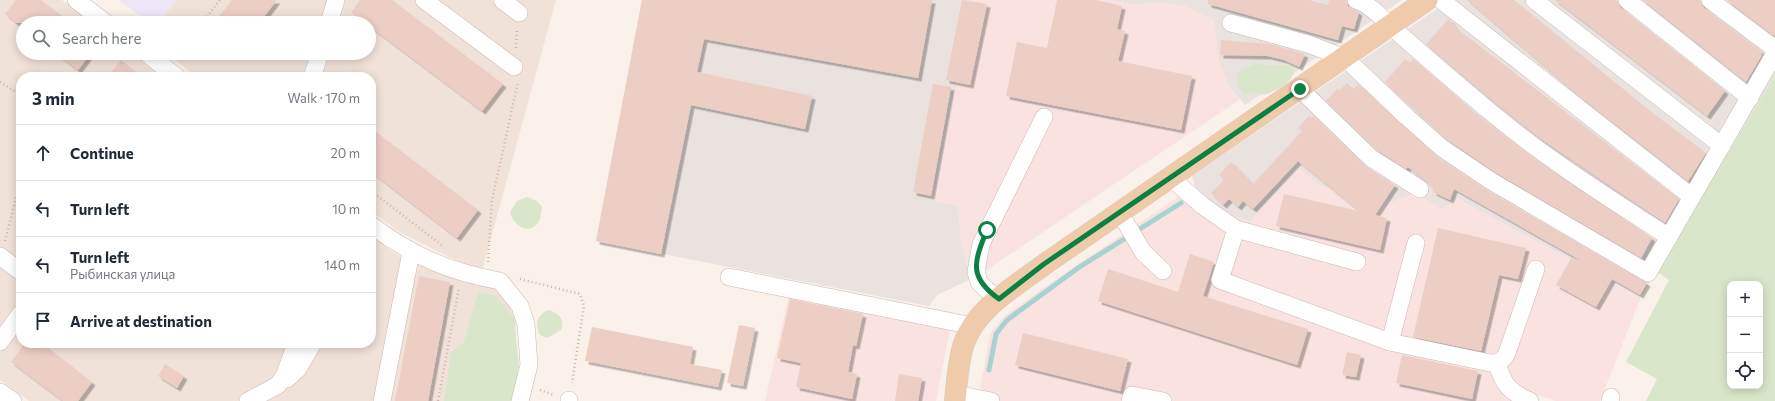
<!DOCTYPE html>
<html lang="en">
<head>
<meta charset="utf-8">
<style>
  :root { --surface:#fff; --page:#f6f6f7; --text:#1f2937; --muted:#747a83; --line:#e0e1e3 }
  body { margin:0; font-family:Commissioner,sans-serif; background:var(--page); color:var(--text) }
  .controls { position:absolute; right:12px; bottom:12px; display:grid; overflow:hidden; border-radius:8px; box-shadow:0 2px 10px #0003 }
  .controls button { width:36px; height:36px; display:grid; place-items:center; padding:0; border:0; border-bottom:1px solid var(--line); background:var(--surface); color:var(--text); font:20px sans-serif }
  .stop { position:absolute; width:12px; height:12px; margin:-9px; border:3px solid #0b8043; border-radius:50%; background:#fff }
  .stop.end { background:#0b8043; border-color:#fff; box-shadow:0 1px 4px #0008 }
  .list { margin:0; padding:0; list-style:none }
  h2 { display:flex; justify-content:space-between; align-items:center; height:52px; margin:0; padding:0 16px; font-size:17px }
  h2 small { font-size:13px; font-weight:400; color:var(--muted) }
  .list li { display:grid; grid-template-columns:26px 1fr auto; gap:12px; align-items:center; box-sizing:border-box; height:56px; padding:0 16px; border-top:1px solid var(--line) }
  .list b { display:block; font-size:15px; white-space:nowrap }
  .list p { margin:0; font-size:13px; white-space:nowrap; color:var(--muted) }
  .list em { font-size:13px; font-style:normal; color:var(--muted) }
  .icon { flex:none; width:22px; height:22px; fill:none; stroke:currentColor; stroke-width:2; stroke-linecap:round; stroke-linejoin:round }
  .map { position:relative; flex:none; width:1775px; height:401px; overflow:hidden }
  .search { position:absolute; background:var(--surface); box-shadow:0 2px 10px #0003; left:16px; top:16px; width:360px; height:44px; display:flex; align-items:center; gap:10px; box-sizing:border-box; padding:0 14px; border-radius:22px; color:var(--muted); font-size:15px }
  .panel { position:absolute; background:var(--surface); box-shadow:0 2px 10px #0003; left:16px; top:72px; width:360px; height:276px; border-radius:16px }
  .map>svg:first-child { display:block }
  .residential { fill:#f1e2d9 }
  .commercial { fill:#f9e2df }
  .industrial { fill:#eae2df }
  .education { fill:#eee6f6 }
  .green { fill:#dae6ca; fill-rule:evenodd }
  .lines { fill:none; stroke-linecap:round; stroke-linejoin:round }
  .stream { stroke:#a8d2d1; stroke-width:5 }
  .building { fill:#eccec5; filter:url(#shadow) }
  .minor-casing { stroke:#cbb8b1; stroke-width:18 }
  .major-casing { stroke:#d4cdca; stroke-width:22 }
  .path { stroke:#d1b1a8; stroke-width:2.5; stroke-dasharray:1 3; stroke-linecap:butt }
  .minor { stroke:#fff; stroke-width:17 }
  .major { stroke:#f0cbab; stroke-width:21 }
  .route { stroke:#0b8043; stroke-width:5 }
</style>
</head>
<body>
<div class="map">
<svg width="1775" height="401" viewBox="0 0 1775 401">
  <defs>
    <filter id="shadow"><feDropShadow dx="3.5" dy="3.5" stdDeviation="0" flood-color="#0004"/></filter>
  </defs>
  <rect width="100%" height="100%" fill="#faf1ea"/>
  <g class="residential">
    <path d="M0 0H62L92 23H23V53H132L163 77H21V343H371V236L394 253 434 271 468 282 498 289 516 317 514 352 503 401H29L0 380Z"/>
    <path d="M176 0H556L482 271 451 258 399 232 371 211V77H197L166 53H369V23H159Z"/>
  </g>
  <g class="commercial">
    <path d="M974 0H1111L1135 5 1157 2 1184 6 1215 20 1219 60 1229 87 1239 100 985 271 971 279 961 241 958 206 932 200Z"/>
    <path d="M1297 167 1322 186 1393 202 1414 193 1442 209 1458 199 1641 297 1600 401H1556L1516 388 1513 401H978L990 334 1004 316 1078 264 1195 186 1207 200 1229 213 1249 222Z"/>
    <path d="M789 295 950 329 936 401H765Z"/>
  </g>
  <g class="industrial">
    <path d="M642 0H974L932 200 958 206 961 241 971 279 937 295 929 306 596 241Z"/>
    <path d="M1111 0H1402L1354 33 1245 105 1229 87 1219 60 1214 20 1184 6 1157 2 1135 5Z"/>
    <path d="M1450 0H1775V76L1641 297 1458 199 1442 209 1414 193 1393 202 1322 186 1297 167 1249 222 1229 213 1207 200 1195 186 1192 176Z"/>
  </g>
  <path class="education" d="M119 0H176L159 23H150Z"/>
  <g class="green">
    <path d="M1256 63C1267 67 1281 65 1293 65L1295 70C1291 84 1277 90 1264 95L1254 92 1245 95 1237 85V74L1242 70Z"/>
    <path d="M1775 76V401H1646L1657 379 1626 362 1669 280 1656 271ZM1730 284H1760V386H1730Z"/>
    <path d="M527 197 537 201 542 207C541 213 541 220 536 225 526 236 512 222 510 212L517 201Z"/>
    <path d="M478 292 494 295 514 318 519 367 511 401H444L451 352 464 342Z"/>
    <path d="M549 310C559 314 565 319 561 330L547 338 540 335C535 324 536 315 549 310Z"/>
  </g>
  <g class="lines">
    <g class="stream">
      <path d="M1135 232 1181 203"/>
      <path d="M989 370 996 334 1007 320 1078 268 1129 236"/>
    </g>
  </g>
  <g class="building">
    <path d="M16 0H41L71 23H16L5 14Z"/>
    <path d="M232 0H277L259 23H214Z"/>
    <path d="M360 0H392L503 84 482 111 369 26V23H365L351 12Z"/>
    <path d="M642 0H932L918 78 704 39 697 72 812 96 805 129 691 105 661 254 596 241Z"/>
    <path d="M962 0 987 4 970 85 946 80Z"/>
    <path d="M1057 0H1096L1122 6 1117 29 1125 31 1118 61 1192 76 1181 130 1006 96 1017 42 1047 48Z"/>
    <path d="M1208 0H1309L1328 5 1329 0H1346L1348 6 1359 12 1354 29 1342 26 1338 40 1208 4Z"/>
    <path d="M1467 0H1514L1650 111 1706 153 1688 181 1584 100Z"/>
    <path d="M1555 0H1617L1621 8 1725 91 1707 116Z"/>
    <path d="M1643 0H1700L1704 8 1762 52 1761 54 1762 55 1746 82Z"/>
    <path d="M1727 0H1775V34L1774 36Z"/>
    <path d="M1449 19 1456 28 1679 199 1665 223 1541 139 1487 96 1426 44Z"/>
    <path d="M1221 40 1270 44 1305 54 1299 67 1284 60 1268 56 1220 55Z"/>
    <path d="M55 53H91L78 70Z"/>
    <path d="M1405 59 1410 63 1413 59 1474 112 1529 155 1652 238 1641 258 1496 173 1448 140 1385 82Z"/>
    <path d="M121 60 142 77H108Z"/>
    <path d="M1347 83 1353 89 1358 84 1435 155 1485 189 1647 283 1640 295 1612 279 1596 307 1556 285 1571 258 1580 260 1454 189 1450 200 1433 192 1434 190 1426 181 1408 167 1406 169 1377 150 1326 101 1338 88 1340 90Z"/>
    <path d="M933 84 951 87 931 196 913 192Z"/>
    <path d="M1309 116 1311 118 1313 116 1364 165 1395 185 1375 215 1387 218 1380 250 1276 226 1284 194 1359 211 1298 161 1253 209 1243 201 1238 207 1229 199 1223 205 1211 193 1224 180 1219 175 1231 162 1253 184 1302 131 1298 128Z"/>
    <path d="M371 128 478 210 457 238 371 172Z"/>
    <path d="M1438 228 1526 248 1518 279 1499 275 1481 351 1413 337Z"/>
    <path d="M1190 254 1214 262 1203 296 1308 329 1297 365 1098 301 1108 269 1178 292Z"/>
    <path d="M419 276 450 282 428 401H395Z"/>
    <path d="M790 299 863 314 856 346 853 345 848 372 857 374 852 399 796 387 801 363 777 358Z"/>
    <path d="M739 325 755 328 743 386 727 383Z"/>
    <path d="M592 327 693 347 690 364 722 370 718 387 585 361Z"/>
    <path d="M1023 333 1128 359 1120 391 1015 365Z"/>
    <path d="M25 343H42L92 382 78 401H63L11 362Z"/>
    <path d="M1347 352 1361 355 1356 377 1342 375Z"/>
    <path d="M1402 355 1478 371 1472 399 1396 383Z"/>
    <path d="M165 364 184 376 177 388 158 376Z"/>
    <path d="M899 374 922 378 918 401H895Z"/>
  </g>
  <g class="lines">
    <g class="minor-casing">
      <g id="minor">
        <path d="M76 0 106 23"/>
        <path d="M424 0 514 67"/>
        <path d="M502 0 519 13"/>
        <path d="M1356 0C1372 5 1383 20 1396 31 1428 59 1460 87 1493 114 1548 160 1609 198 1669 237"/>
        <path d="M1441 0 1692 197"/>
        <path d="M1534 0 1722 146"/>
        <path d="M1627 0 1750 98"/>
        <path d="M1710 0 1775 49"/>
        <path d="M329 23 336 0"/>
        <path d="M1231 23 1308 44 1345 58 1407 117 1442 148 1491 181 1648 273 1775 53"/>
        <path d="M146 53 177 77"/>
        <path d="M312 77 320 53"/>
        <path d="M1300 89 1371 158 1420 189"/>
        <path d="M1171 178 1203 206 1236 229 1220 280 1390 342 1490 363C1499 363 1503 361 1507 353L1536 269"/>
        <path d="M1120 213 1143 252 1163 271"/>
        <path d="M371 225C412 256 450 272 500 281L520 306 526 324 529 365 520 401"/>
        <path d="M1236 229 1357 262"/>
        <path d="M0 256 21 272"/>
        <path d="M729 277 973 326"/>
        <path d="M999 299 987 290 979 282 976 272 981 244 1044 117"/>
        <path d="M0 342 21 313"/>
        <path d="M1390 342 1416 243"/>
        <path d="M1497 363C1503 385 1510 392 1530 401"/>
        <path d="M287 379 298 369 313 343"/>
        <path d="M0 392 13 401"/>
        <path d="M956 394 991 401"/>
        <path d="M248 401 278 385 285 374 296 343"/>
        <path d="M382 401 411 252"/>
        <path d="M569 401V400"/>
        <path d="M1130 401 1132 395 1163 401"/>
        <path d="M1610 401 1611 397"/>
      </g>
    </g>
    <g class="major-casing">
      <path id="major" d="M955 401C957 382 958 361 964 343 977 307 1016 286 1045 264L1427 0"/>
    </g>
    <g class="path">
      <path d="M202 23 220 0"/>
      <path d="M516 48 517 29"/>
      <path d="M0 82 21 95"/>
      <path d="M371 191 443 246"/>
      <path d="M5 241 21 179"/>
      <path d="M488 262 492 200 518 82"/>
      <path d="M520 279 580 294 584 306 572 383"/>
      <path d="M540 390 554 395"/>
      <path d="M438 401 459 288"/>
    </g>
    <use href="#minor" class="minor"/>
    <use href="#major" class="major"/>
  </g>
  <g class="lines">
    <path class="route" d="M987 230C974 262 968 277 999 299L1044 264 1300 89"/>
  </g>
</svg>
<div class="controls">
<button>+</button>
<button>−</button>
<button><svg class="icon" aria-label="locate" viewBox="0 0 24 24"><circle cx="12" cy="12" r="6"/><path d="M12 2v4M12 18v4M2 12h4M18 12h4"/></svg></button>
</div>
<div class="stop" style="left:987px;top:230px"></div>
<div class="stop end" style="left:1300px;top:89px"></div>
<div class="search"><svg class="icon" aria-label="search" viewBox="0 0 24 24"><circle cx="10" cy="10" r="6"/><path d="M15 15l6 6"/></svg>Search here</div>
<section class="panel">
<h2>3 min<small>Walk · 170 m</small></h2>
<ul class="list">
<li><svg class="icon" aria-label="ahead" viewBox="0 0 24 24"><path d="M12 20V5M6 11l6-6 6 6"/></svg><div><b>Continue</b></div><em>20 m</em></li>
<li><svg class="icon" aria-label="left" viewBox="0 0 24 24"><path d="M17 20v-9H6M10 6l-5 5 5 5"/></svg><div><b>Turn left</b></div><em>10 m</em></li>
<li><svg class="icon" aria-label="left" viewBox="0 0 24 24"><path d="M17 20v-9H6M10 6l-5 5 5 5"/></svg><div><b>Turn left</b><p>Рыбинская улица</p></div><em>140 m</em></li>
<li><svg class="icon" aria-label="arrive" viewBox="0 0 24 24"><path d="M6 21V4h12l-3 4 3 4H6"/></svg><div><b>Arrive at destination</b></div></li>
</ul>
</section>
</div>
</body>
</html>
